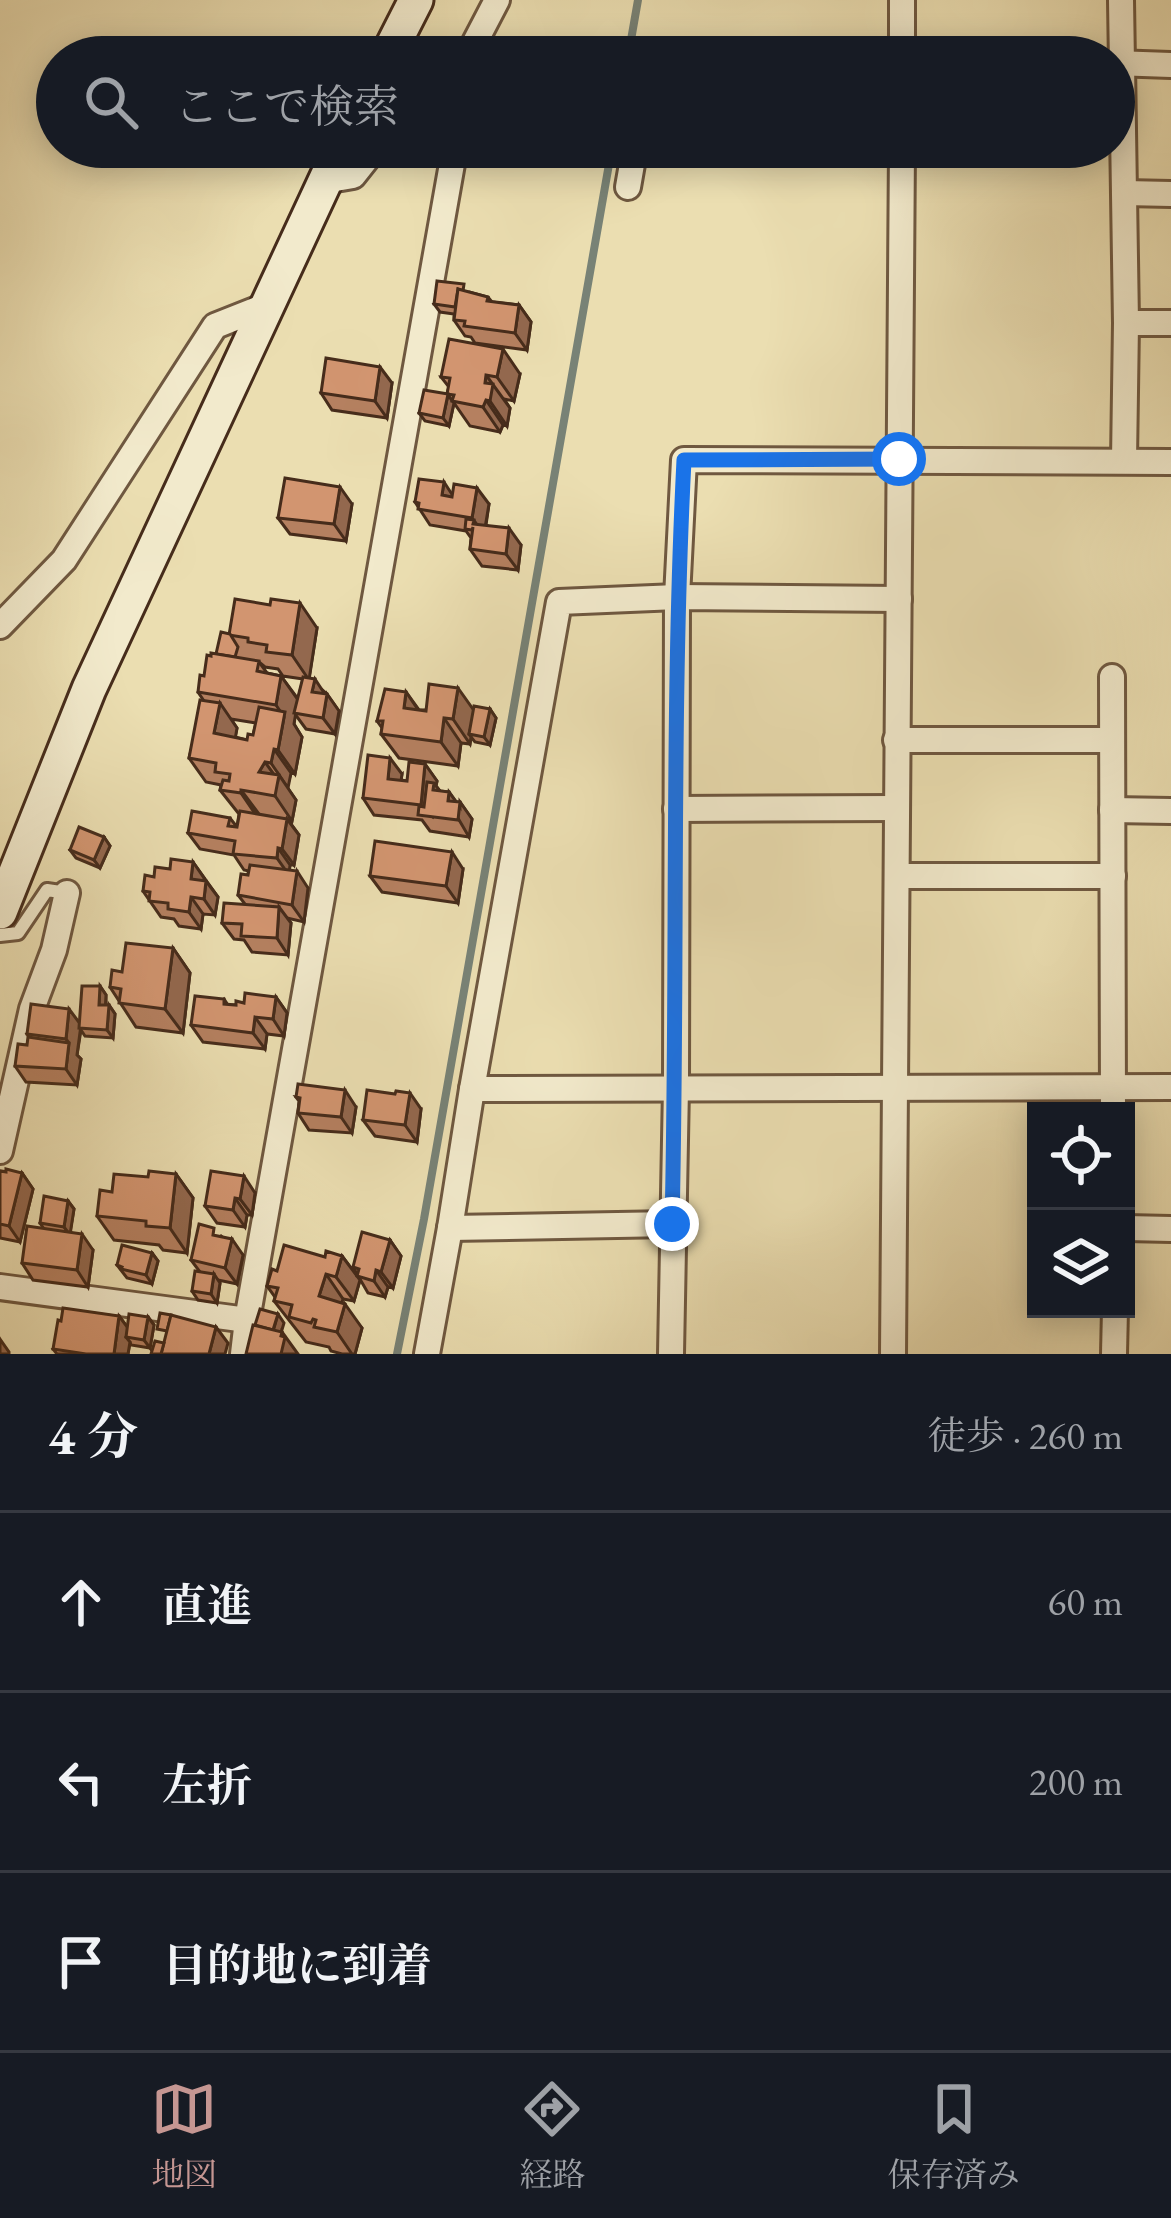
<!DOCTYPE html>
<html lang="ja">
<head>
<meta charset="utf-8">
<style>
  :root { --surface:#171b24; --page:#20242c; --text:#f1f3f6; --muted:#9ea1a6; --line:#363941; --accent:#c59692 }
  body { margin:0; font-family:"EB Garamond","Noto Serif JP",serif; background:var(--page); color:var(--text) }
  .controls { position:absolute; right:36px; bottom:36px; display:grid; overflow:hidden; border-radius:0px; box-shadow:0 6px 30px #0003 }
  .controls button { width:108px; height:108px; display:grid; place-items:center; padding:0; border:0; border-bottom:3px solid var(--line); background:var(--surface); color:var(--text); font:60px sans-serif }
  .stop { position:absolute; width:36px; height:36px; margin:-27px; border:9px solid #1a73e8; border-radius:50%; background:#fff }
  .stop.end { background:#1a73e8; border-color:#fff; box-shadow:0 3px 12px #0008 }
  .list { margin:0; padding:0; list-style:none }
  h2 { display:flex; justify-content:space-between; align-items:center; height:156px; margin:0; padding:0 48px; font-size:51px }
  h2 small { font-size:39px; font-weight:400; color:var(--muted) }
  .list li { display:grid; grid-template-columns:78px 1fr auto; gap:36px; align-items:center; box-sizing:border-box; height:180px; padding:0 48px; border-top:3px solid var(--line) }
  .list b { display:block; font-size:45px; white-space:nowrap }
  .list em { font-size:39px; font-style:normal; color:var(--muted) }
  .icon { flex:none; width:66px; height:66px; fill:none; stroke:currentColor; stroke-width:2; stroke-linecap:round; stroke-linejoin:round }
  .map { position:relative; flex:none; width:1171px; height:1354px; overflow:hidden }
  .search { position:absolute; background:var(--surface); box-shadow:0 6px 30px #0003; left:36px; right:36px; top:36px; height:132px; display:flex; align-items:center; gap:30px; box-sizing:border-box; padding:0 42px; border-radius:66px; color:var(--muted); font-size:45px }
  .sheet { height:696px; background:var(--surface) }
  nav { display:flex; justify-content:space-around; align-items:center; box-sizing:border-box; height:168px; border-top:3px solid var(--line); background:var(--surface); font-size:33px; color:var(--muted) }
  nav a { display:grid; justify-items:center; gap:6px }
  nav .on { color:var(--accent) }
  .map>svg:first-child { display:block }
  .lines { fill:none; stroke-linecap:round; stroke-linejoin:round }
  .stream { stroke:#788276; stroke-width:8 }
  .lane-casing { stroke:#6f5840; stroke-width:18 }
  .street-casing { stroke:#6f5840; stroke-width:30 }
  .secondary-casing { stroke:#462c1b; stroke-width:39 }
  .lane { stroke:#f2eacc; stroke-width:12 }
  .street { stroke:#f2eacc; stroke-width:24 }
  .secondary { stroke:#f2eacc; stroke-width:33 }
  .wall { fill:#b58060; stroke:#462c1b; stroke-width:3; fill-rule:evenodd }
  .shaded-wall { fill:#93684e; stroke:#462c1b; stroke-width:3 }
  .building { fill:#d29570; stroke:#462c1b; stroke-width:3 }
  .route { stroke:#1a73e8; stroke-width:15 }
</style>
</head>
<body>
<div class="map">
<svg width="1171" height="1354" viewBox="0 0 1171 1354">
  <rect width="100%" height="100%" fill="#ebdeb1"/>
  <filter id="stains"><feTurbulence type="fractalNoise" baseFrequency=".00167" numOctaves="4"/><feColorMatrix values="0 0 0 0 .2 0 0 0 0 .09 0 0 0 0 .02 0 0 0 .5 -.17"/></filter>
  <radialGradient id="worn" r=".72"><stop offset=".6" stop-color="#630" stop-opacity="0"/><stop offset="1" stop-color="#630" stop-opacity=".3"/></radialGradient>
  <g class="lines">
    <g class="stream">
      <path d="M628 57 638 0"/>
      <path d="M397 1354 424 1219 612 147"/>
    </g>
    <g class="lane-casing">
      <path id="lane" d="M0 935 18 933 47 890 67 893"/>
    </g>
    <g class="street-casing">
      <g id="street">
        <path d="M1121 0 1126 323 1124 460"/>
        <path d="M471 57 472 48 497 0"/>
        <path d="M902 57V0"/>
        <path d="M1114 63 1171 65"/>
        <path d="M324 181 353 176 376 147"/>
        <path d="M628 187 635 147"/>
        <path d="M1125 193 1171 194"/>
        <path d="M1126 323H1171"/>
        <path d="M0 626 64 560 215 326 265 306"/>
        <path d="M1112 677 1113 1111"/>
        <path d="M896 740H1112"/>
        <path d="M676 809 896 808"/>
        <path d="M1112 810 1171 811"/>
        <path d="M897 876H1113"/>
        <path d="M472 1089 559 602 677 597 899 599"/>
        <path d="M0 1151 32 1009 54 950 67 893"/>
        <path d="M450 1228 672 1224"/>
        <path d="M1126 1228 1171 1229"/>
        <path d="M0 1287 247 1320"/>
        <path d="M243 1354 247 1320C314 928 388 538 455 147"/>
        <path d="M427 1354 450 1228 472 1089 1171 1087"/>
        <path d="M671 1354 676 1087 677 597 684 460 1171 462"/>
        <path d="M893 1354 902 147"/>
        <path d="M1114 1354 1115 1309"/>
      </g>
    </g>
    <g class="secondary-casing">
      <g id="secondary">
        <path d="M387 57 416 0"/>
        <path d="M0 912 89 689 341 147"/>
      </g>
    </g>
    <use href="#lane" class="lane"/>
    <use href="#street" class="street"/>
    <use href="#secondary" class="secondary"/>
  </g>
  <g class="wall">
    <path d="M469 292 488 297 492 302 519 305 531 322 527 350 475 343 471 337 465 336 454 320V314L440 312 434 304Z"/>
    <path d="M520 374 514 401 504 399 510 408 507 426 503 425 500 432 470 426 454 403 449 426 425 421 419 413 447 394 449 387 441 377Z"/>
    <path d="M392 383 387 418 332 410 321 393Z"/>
    <path d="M452 494 489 504 486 525 521 545 518 570 482 566 470 549 471 538 466 531 430 525 415 502Z"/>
    <path d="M352 504 346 541 290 534 278 518Z"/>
    <path d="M317 628 309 678 327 694 339 711 335 734 306 729 295 714 294 724 302 737 295 774 291 773 287 787 296 800 292 821 288 820 299 835 294 865H290L289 870 308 888 304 922 287 918 291 923 288 955 252 952 244 940 234 939 222 923 245 904 238 895 249 871 244 870 234 855 200 849 188 833 230 818 237 827 239 814 220 790 221 785 206 782 189 758 204 701 198 692 216 654 230 634ZM259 662 265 667 278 669 283 676 303 679 298 699 281 676 267 673ZM231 719 256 723 253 735 247 740 235 737 237 728Z"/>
    <path d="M406 692 419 710 490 709 496 718 490 745 475 742 471 737 470 744 461 743 458 766 399 758 381 734 382 728 377 721Z"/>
    <path d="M425 764 437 781 436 786 440 791 449 792 456 802H460L472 819 469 837 430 831 422 820 374 815 363 798 402 774 401 780 407 781Z"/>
    <path d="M104 837 110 846 100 868 76 858 70 850Z"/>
    <path d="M193 862 218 897 215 915 203 914 201 929 179 926 174 919 161 917 143 891 154 877Z"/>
    <path d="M463 869 458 903 382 892 370 876Z"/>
    <path d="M173 948 190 973 183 1033 136 1027 110 987 122 972Z"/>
    <path d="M100 986 106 995V1005H109L115 1014 113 1038 85 1036 81 1030 77 1055 81 1059 77 1085 26 1082 15 1066 27 1045 29 1037 27 1034 79 1023Z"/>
    <path d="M276 997 287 1013 284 1036 267 1034 265 1049 203 1042 191 1025 224 999 228 1005H236Z"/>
    <path d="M296 1097 356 1107 352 1133 309 1130 298 1113 299 1101Z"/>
    <path d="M421 1109 417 1142 375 1136 363 1120Z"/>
    <path d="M0 1171 22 1173 33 1189 20 1242 0 1238Z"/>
    <path d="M176 1174 193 1198 187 1253 163 1250 159 1245 114 1240 97 1216 112 1192Z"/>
    <path d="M255 1193 252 1215H247L245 1227 217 1223 205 1206Z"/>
    <path d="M68 1201 74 1209 70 1232 93 1250 88 1287 33 1280 22 1263 44 1229 40 1223Z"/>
    <path d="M221 1236 243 1255 237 1284 218 1280 220 1283 217 1303 198 1300 192 1291 200 1272 191 1260Z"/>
    <path d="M390 1240 401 1256 393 1288 388 1287 385 1297 368 1293 353 1267Z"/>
    <path d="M152 1253 158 1261 152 1284 127 1278 117 1265Z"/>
    <path d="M342 1256 360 1280 354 1301 343 1299 341 1303 362 1328 355 1354H342L331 1351 329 1347 306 1342 274 1301 275 1297 267 1286 277 1271 325 1257Z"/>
    <path d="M119 1316 127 1327 148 1317 154 1325 150 1348 131 1345 130 1342 128 1354H57L53 1349Z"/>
  </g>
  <g class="shaded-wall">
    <path d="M519 305 531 322 527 350 515 333Z"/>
    <path d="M503 349 520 374 514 401 497 377Z"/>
    <path d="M380 367 392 383 387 418 375 401Z"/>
    <path d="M486 375 510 408 507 426 490 401 485 383Z"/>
    <path d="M448 395 454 403 449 426 443 418Z"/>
    <path d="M486 400 503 425 500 432 483 407Z"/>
    <path d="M444 482 455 499 442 495Z"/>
    <path d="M340 487 352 504 346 541 334 524Z"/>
    <path d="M477 488 489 504 484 534 472 518Z"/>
    <path d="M509 528 521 545 518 570 506 554Z"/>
    <path d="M300 603 317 628 309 680 292 655Z"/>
    <path d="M281 676 298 700 294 724 302 737 295 774 278 750 284 717 276 705Z"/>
    <path d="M315 679 326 696 312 692Z"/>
    <path d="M458 688 475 712 469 734 471 737 470 744 453 719Z"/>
    <path d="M406 692 423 717 404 708Z"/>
    <path d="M327 694 339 711 335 734 323 718Z"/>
    <path d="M220 703 237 728 232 758 214 733Z"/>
    <path d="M490 709 496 718 490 745 484 737Z"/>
    <path d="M444 718 461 743 458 766 441 742Z"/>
    <path d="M274 749 291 773 288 788 271 763Z"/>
    <path d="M390 758 402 774 399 795 388 779Z"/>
    <path d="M265 762 278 780 279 775 296 800 292 821 259 772Z"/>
    <path d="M425 764 437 781 436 786 446 799 433 817 421 805Z"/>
    <path d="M241 790 259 814 258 818 241 793Z"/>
    <path d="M449 792 460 807V802L472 819 469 837 448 801Z"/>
    <path d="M287 819 299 835 294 865 282 849Z"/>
    <path d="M104 837 110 846 100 868 94 860Z"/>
    <path d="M278 848 290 865 289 875 277 858Z"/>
    <path d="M452 852 463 869 458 903 446 886Z"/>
    <path d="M193 862 204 878 202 895 191 879Z"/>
    <path d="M297 871 308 888 304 922 292 905Z"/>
    <path d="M206 881 218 897 215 915 204 899Z"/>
    <path d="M191 897 203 914 201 929 189 912Z"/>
    <path d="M279 907 291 923 288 955 277 938Z"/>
    <path d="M173 948 190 973 183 1033 165 1009Z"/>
    <path d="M100 986 106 995 105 1013 99 1005Z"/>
    <path d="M276 997 287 1013 284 1036 273 1019Z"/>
    <path d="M109 1005 115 1014 113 1038 107 1030Z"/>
    <path d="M69 1009 81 1025 77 1055 81 1059 77 1085 66 1069 69 1043 66 1039Z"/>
    <path d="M255 1017 267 1034 265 1049 253 1033Z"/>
    <path d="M345 1090 356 1107 352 1133 341 1117Z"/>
    <path d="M410 1093 421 1109 417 1142 405 1125Z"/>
    <path d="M22 1173 33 1189 20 1242 9 1226Z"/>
    <path d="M176 1174 193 1198 187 1253 170 1228Z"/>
    <path d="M244 1176 255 1193 252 1215 240 1199Z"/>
    <path d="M235 1198 247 1215 245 1227 233 1210Z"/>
    <path d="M68 1201 74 1209 70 1235 64 1227Z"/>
    <path d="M82 1234 93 1250 88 1287 77 1270Z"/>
    <path d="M232 1239 243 1255 237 1284 225 1268Z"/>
    <path d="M390 1240 401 1256 393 1288 381 1272Z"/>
    <path d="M152 1253 158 1261 152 1284 146 1275Z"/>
    <path d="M342 1256 360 1280 354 1301 336 1277Z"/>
    <path d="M376 1270 388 1287 385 1297 374 1281Z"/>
    <path d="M214 1274 220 1283 217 1303 211 1294Z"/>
    <path d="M326 1274 343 1299 336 1321 319 1296Z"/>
    <path d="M345 1304 362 1328 355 1354H352L337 1332Z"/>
    <path d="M278 1314 284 1323 278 1343 272 1335Z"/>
    <path d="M119 1316 131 1332 126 1337 130 1342 128 1354H114Z"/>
    <path d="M148 1317 154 1325 150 1348 144 1340Z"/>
    <path d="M216 1327 228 1343 225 1354H209Z"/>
    <path d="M282 1332 298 1354H281Z"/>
    <path d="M0 1339 9 1352V1354H0Z"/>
  </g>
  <g class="building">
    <path d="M437 281 464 284 463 291 458 289 455 307 434 304Z"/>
    <path d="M458 289 488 297 487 301 519 305 515 333 464 326 465 321 454 320Z"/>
    <path d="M449 339 503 349 497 377 486 375 485 383 493 384 490 401 486 400 483 407 452 401 454 395 447 394 450 378 441 377Z"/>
    <path d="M326 358 380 367 375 401 321 393Z"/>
    <path d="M424 390 448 394 443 418 419 413Z"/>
    <path d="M285 478 340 487 334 524 278 518Z"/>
    <path d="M419 479 444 482 442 495 452 497 454 484 477 488 472 518 418 509 419 503 415 502Z"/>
    <path d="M466 519 474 520 473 524 509 528 506 554 470 549 473 527 472 530 465 529Z"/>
    <path d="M235 599 270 605 271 599 300 603 292 655 266 652 267 645 248 642V638L229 635Z"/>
    <path d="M221 632 230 634 238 647 235 657 216 654Z"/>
    <path d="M211 653 259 661 257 671 281 676 276 705 198 692 200 675 204 676 207 655 211 656Z"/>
    <path d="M303 677 315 679 312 692 327 694 323 718 294 713Z"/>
    <path d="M429 684 458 688 453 719 444 718 441 742 381 734 383 721H377L385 689 406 692 404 708 426 711Z"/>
    <path d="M200 700 220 703 214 733 247 740 248 734 253 735 259 707 285 712 278 750 274 749 271 763 265 762 259 772 279 775 275 796 241 790V793L220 790 223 780 229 781 230 774 215 772 216 763 189 758Z"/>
    <path d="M474 706 490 709 484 737 469 734Z"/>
    <path d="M368 755 390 758 388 779 407 781 409 762 425 764 421 805 363 798Z"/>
    <path d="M427 782 434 783 433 790 449 792 448 801 460 802 458 820 418 815 419 806 424 807Z"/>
    <path d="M192 811 230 818 228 826 237 827 240 811 287 819 282 849 278 848 277 858 233 854 235 841 188 833Z"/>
    <path d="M79 827 104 837 94 860 70 850Z"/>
    <path d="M375 841 452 852 446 886 370 876Z"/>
    <path d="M171 859 193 862 191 879 206 881 204 899 191 897 189 912 168 909V903L149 901 150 892 143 891 145 875 154 877 155 867 170 869Z"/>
    <path d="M250 865 297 871 292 905 238 895 241 874 248 875Z"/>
    <path d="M224 903 279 907 277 938 241 936 242 924 222 923Z"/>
    <path d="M126 943 173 948 165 1009 119 1003 121 989 110 987 112 970 122 972Z"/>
    <path d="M82 986H100L99 1005H109L107 1030 79 1028Z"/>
    <path d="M245 993 276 997 273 1019 255 1017 253 1033 191 1025 195 996 224 999V1004L236 1005V1001L244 1003Z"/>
    <path d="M31 1004 69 1009 66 1039 27 1034Z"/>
    <path d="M28 1037 69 1043 66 1069 15 1066 18 1044 27 1045Z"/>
    <path d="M298 1084 345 1090 341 1117 298 1113 300 1098 296 1097Z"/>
    <path d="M367 1090 395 1094 396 1091 410 1093 405 1125 363 1120Z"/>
    <path d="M6 1169 22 1173 9 1226 0 1224V1171L6 1172Z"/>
    <path d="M149 1171 176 1174 170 1228 146 1226V1221L97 1216 100 1190 112 1192 114 1174 148 1177Z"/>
    <path d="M211 1171 244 1176 240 1199 235 1198 233 1210 205 1206Z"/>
    <path d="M44 1196 68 1201 64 1227 40 1223Z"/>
    <path d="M199 1224 214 1228 213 1235 232 1239 225 1268 191 1260Z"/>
    <path d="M27 1226 82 1234 77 1270 22 1263Z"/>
    <path d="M362 1232 390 1240 381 1272 376 1270 374 1281 357 1276 359 1269 353 1267Z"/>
    <path d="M122 1245 152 1253 146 1275 121 1269 122 1267 117 1265Z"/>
    <path d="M284 1245 325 1257 326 1251 342 1256 336 1277 326 1274 319 1296 345 1304 337 1332 314 1327 316 1320 313 1319 311 1323 289 1317 292 1305 274 1301 278 1288 267 1286 272 1269 277 1271Z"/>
    <path d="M195 1271 214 1274 211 1294 192 1291Z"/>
    <path d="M63 1308 119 1316 114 1354H86L53 1349 58 1320 61 1321Z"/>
    <path d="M260 1309 278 1314 273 1330 255 1325Z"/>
    <path d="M160 1313 171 1315 167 1331 157 1329Z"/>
    <path d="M129 1314 148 1317 144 1340 126 1337Z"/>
    <path d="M171 1315 216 1327 209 1354H161Z"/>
    <path d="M253 1325 282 1332 281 1336 285 1337 281 1354H246Z"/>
    <path d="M155 1341 164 1343 161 1354H151Z"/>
  </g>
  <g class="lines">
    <path class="route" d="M672 1224C678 970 671 715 684 460L899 459"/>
  </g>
  <rect width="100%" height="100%" filter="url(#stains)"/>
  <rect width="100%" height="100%" fill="url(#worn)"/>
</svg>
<div class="controls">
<button><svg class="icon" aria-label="locate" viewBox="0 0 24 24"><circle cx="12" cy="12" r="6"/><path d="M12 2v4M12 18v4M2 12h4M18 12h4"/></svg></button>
<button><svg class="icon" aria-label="layers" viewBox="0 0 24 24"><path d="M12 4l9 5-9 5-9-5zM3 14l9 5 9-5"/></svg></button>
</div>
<div class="stop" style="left:899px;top:459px"></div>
<div class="stop end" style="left:672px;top:1224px"></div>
<div class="search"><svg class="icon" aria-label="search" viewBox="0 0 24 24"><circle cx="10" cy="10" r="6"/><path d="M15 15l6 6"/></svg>ここで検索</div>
</div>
<section class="sheet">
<h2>4 分<small>徒歩 · 260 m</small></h2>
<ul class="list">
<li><svg class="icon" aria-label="ahead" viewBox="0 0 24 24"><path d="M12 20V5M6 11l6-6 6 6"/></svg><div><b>直進</b></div><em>60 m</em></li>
<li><svg class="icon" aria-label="left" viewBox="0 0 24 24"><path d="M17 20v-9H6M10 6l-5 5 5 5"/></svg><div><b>左折</b></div><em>200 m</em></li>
<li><svg class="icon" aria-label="arrive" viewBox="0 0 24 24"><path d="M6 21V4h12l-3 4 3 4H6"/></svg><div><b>目的地に到着</b></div></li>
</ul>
</section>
<nav>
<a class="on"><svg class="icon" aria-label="map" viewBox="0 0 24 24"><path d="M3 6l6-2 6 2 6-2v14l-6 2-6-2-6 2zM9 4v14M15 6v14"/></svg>地図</a>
<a><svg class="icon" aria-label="directions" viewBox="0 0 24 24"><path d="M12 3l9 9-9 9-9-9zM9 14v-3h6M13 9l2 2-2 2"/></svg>経路</a>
<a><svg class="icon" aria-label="saved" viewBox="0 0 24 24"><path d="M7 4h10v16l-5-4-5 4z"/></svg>保存済み</a>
</nav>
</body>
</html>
